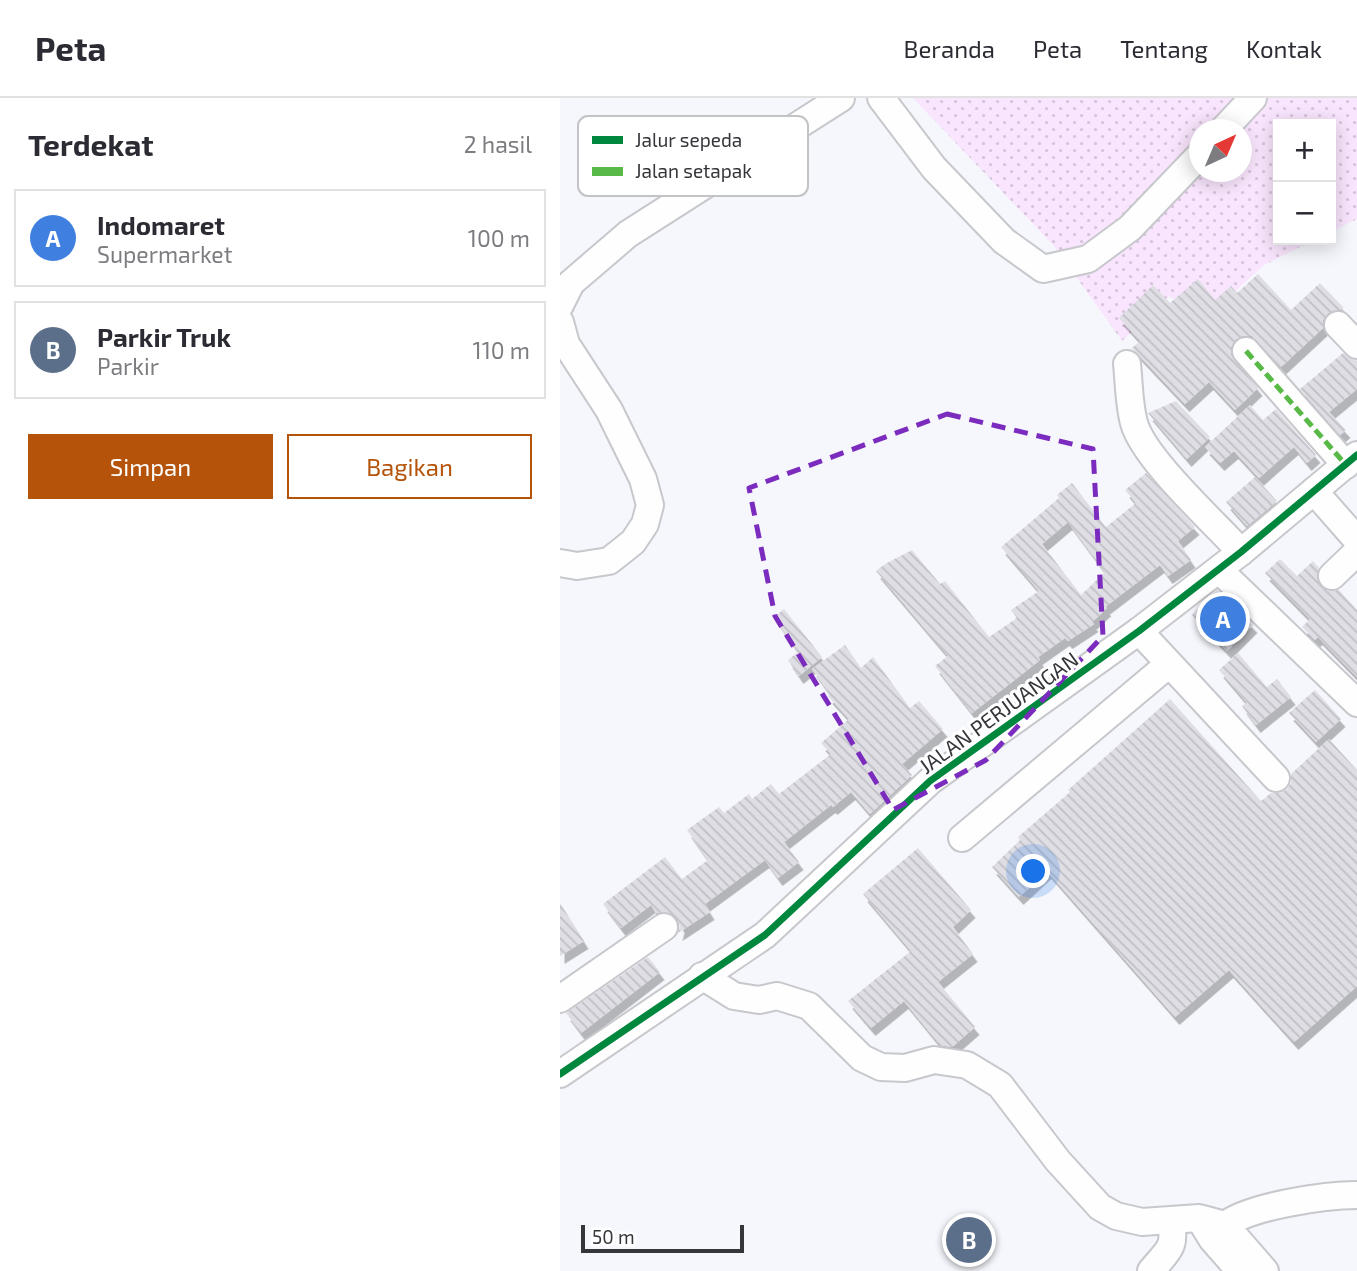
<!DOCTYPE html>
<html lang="id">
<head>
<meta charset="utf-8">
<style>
  :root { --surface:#fff; --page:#f7f7f7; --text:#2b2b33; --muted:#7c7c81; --line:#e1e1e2; --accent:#b45309 }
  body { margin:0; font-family:"Exo 2",sans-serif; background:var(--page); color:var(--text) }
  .controls { position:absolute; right:21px; top:21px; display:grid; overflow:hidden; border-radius:0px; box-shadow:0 4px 18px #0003 }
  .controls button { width:63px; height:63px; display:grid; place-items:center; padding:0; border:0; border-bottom:2px solid var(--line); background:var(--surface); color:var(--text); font:35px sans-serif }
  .compass { position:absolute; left:629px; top:21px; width:63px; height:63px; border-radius:50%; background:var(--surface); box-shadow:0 4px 18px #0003; rotate:44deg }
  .scale { position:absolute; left:21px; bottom:18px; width:163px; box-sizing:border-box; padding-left:7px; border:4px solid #35363a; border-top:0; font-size:19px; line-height:24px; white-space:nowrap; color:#35363a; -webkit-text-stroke:5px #fff; paint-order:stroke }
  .you { position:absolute; left:474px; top:774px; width:24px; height:24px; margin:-18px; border:5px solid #fff; border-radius:50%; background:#1a73e8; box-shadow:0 0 0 10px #1a73e833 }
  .badge { display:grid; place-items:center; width:46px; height:46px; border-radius:50%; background:var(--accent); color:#fff; font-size:23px; font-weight:700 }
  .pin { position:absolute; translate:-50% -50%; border:4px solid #fff; box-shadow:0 2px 7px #0006 }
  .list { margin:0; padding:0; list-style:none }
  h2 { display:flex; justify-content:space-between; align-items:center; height:91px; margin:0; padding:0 28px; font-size:30px }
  h2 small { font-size:23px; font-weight:400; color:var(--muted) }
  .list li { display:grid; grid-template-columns:46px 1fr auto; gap:21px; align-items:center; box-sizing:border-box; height:98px; margin:0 14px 14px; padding:0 14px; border:2px solid var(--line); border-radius:0px }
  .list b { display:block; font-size:26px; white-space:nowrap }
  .list p { margin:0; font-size:23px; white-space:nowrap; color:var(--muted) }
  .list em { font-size:23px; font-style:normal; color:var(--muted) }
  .actions { display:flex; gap:14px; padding:21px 28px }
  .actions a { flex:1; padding:16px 0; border:2px solid var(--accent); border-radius:0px; text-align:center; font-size:24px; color:var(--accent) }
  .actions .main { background:var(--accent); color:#fff }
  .map { position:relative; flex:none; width:797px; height:1173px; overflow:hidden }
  header { display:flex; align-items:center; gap:42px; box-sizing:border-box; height:98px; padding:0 35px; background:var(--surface); border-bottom:2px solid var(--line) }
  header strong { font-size:33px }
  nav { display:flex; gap:38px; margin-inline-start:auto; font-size:24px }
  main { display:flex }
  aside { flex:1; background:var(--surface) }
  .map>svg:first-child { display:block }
  .grass { fill:url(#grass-dots); fill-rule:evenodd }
  .building { fill:url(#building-back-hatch); fill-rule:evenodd; filter:url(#shadow) }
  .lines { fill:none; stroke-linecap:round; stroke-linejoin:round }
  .minor-casing { stroke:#c7c8cc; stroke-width:30 }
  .minor { stroke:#fefeff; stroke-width:26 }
  .quiet { stroke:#58b947; stroke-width:5; stroke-dasharray:10 5; stroke-linecap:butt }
  .cycleway-casing { stroke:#fff; stroke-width:11 }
  .cycleway { stroke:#00873e; stroke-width:7 }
  .marked { fill:none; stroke:#7b2cbf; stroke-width:5; stroke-dasharray:14 9; stroke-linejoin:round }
  .labels { text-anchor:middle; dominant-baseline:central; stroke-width:6; stroke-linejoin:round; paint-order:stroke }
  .street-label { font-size:21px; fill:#35363a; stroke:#fff }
  .key { fill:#fff; stroke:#c2c3c4; stroke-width:2 }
  .key-label { font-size:19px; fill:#35363a }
</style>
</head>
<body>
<header>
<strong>Peta</strong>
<nav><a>Beranda</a><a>Peta</a><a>Tentang</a><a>Kontak</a></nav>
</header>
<main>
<aside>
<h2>Terdekat<small>2 hasil</small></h2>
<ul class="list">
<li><span class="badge" style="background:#3f7fe0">A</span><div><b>Indomaret</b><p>Supermarket</p></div><em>100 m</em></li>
<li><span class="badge" style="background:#5c6f8a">B</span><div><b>Parkir Truk</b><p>Parkir</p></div><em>110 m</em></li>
</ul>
<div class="actions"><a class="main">Simpan</a><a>Bagikan</a></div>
</aside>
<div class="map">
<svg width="797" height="1173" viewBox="0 0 797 1173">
  <defs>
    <pattern id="grass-dots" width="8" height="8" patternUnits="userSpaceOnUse" patternTransform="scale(1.75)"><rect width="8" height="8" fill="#f9e5fd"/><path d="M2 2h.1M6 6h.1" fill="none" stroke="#d6c5da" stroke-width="1.8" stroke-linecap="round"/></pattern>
    <pattern id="building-back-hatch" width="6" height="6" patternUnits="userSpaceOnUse" patternTransform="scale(1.75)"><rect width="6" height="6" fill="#dfdee5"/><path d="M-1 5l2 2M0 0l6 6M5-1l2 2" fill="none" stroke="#c0bfc5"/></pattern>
    <filter id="shadow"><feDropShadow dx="4.5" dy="8" stdDeviation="0" flood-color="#0004"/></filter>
  </defs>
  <rect width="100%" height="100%" fill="#f6f7fc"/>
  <path class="grass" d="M353 0H797V121L771 134V26H718V142H754L704 167 643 223 609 198 562 243 494 148ZM640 32H682V74H640Z"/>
  <g class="building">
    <path d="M698 176 731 212 760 185 784 210 768 215 763 222V230L721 269 692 238H682L675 242 671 249V257L698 290 675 312 649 284 625 306 572 250 580 243 559 220 593 187 610 205 638 181 655 202 671 188 677 195Z"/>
    <path d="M783 255 797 263V291L769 314 786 332 780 337 740 291Z"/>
    <path d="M616 303 650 339 627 361 588 315Z"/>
    <path d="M690 307 703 322 716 311 756 357 747 365 734 349 699 380 674 353 660 365 645 349Z"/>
    <path d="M586 375 635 429 618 443 631 462 608 478 600 467 545 509 547 510 532 524 534 526 508 543 505 540 478 559 480 562 412 615 375 568 388 558 316 473 325 466 352 452 380 486 385 483 429 539 457 520 451 512 479 493 441 449 499 400 497 397 512 385 546 429 576 405 565 392ZM508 424 545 474 521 497 482 446Z"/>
    <path d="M695 379 717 403 687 428 666 404Z"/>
    <path d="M720 461 737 478 753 463 759 470 757 481 760 488 768 493 779 492 797 512V579L758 539 755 542 742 529 750 521 705 475Z"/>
    <path d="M657 492 693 527 667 553 632 517Z"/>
    <path d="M224 511 262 559 239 578 228 562 238 554 214 519Z"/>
    <path d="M285 547 301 570 313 559 350 610 359 603 383 631 342 666 352 677 310 716 291 694 273 709 271 707 224 744 239 764 218 780 205 762 145 806 150 814 118 835 120 827 116 820 110 815H96L91 807 61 830 43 806 105 759 122 781 148 762 127 732 159 709 164 715 189 696 192 701 211 686 219 696 271 656 261 645 289 621 268 598 270 596 252 571Z"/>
    <path d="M678 555 707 589 717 581 731 599 696 627 682 608 687 605 659 572Z"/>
    <path d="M755 592 781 621 756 644 729 615Z"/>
    <path d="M610 601 701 703 711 695H719L726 692 731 685V676L769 641 797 672V888L734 944 669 872 615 919 487 773 459 799 432 769 460 742 458 739 510 694 508 692Z"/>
    <path d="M358 750 411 812 393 829 413 856 378 884 415 929 392 949 380 947 344 903 311 930 288 903 351 853 303 796Z"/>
    <path d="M0 805 24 843 0 858Z"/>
    <path d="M88 859 100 874 21 935 6 915Z"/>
  </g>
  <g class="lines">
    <g class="minor-casing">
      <g id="minor">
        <path d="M321 0 374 70 444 143 483 171 528 161 570 130 640 57"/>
        <path d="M663 32 693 0"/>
        <path d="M0 207 11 185 68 136 281 0"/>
        <path d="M0 224 6 246 49 312 83 381 90 407 85 426 73 444 49 463 17 468 0 465"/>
        <path d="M778 227 797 247"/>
        <path d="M686 253 786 367"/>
        <path d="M567 266C569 285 569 307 574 325 584 361 654 424 681 454"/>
        <path d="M754 393 797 442"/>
        <path d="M659 472 797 605"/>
        <path d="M772 478 797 454"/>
        <path d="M579 533 716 680"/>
        <path d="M402 740 609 566"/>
        <path d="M142 878 174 898 199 902 217 898 249 908 302 960 321 969 345 970 374 962 407 967 440 987 498 1063 540 1109 556 1118 582 1124 639 1120 665 1127 705 1173"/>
        <path d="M0 901 104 829"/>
        <path d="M0 976 205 837 370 683 579 533 681 454 797 357"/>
        <path d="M644 1128 652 1141 680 1173"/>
        <path d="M653 1140C657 1136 660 1131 664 1128 688 1108 766 1097 797 1097"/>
        <path d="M591 1173C608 1152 616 1151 611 1123"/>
      </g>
    </g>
    <use href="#minor" class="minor"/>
    <path class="quiet" d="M686 253 786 367"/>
    <g class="cycleway-casing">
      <path id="cycleway" d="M0 976 205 837 370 683 579 533 681 454 797 357"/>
    </g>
    <use href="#cycleway" class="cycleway"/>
  </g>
  <path class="marked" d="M387 316 533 351 543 538 426 662 333 712 215 518 189 390Z"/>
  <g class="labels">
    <g class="street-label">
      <text transform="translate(438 614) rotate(-36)">JALAN PERJUANGAN</text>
    </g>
  </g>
  <rect x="18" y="18" width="230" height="80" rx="10" class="key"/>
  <rect x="32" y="38" width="31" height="8" fill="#00873e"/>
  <rect x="32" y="69" width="31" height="9" fill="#58b947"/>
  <g class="key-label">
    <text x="75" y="49">Jalur sepeda</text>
    <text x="75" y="80">Jalan setapak</text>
  </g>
</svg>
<div class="controls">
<button>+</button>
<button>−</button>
</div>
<svg class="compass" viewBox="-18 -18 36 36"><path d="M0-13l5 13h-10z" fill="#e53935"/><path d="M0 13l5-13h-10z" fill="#7c7c81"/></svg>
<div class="scale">50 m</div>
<div class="you"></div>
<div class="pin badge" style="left:663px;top:521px;background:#3f7fe0">A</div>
<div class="pin badge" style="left:409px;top:1142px;background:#5c6f8a">B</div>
</div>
</main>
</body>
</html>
